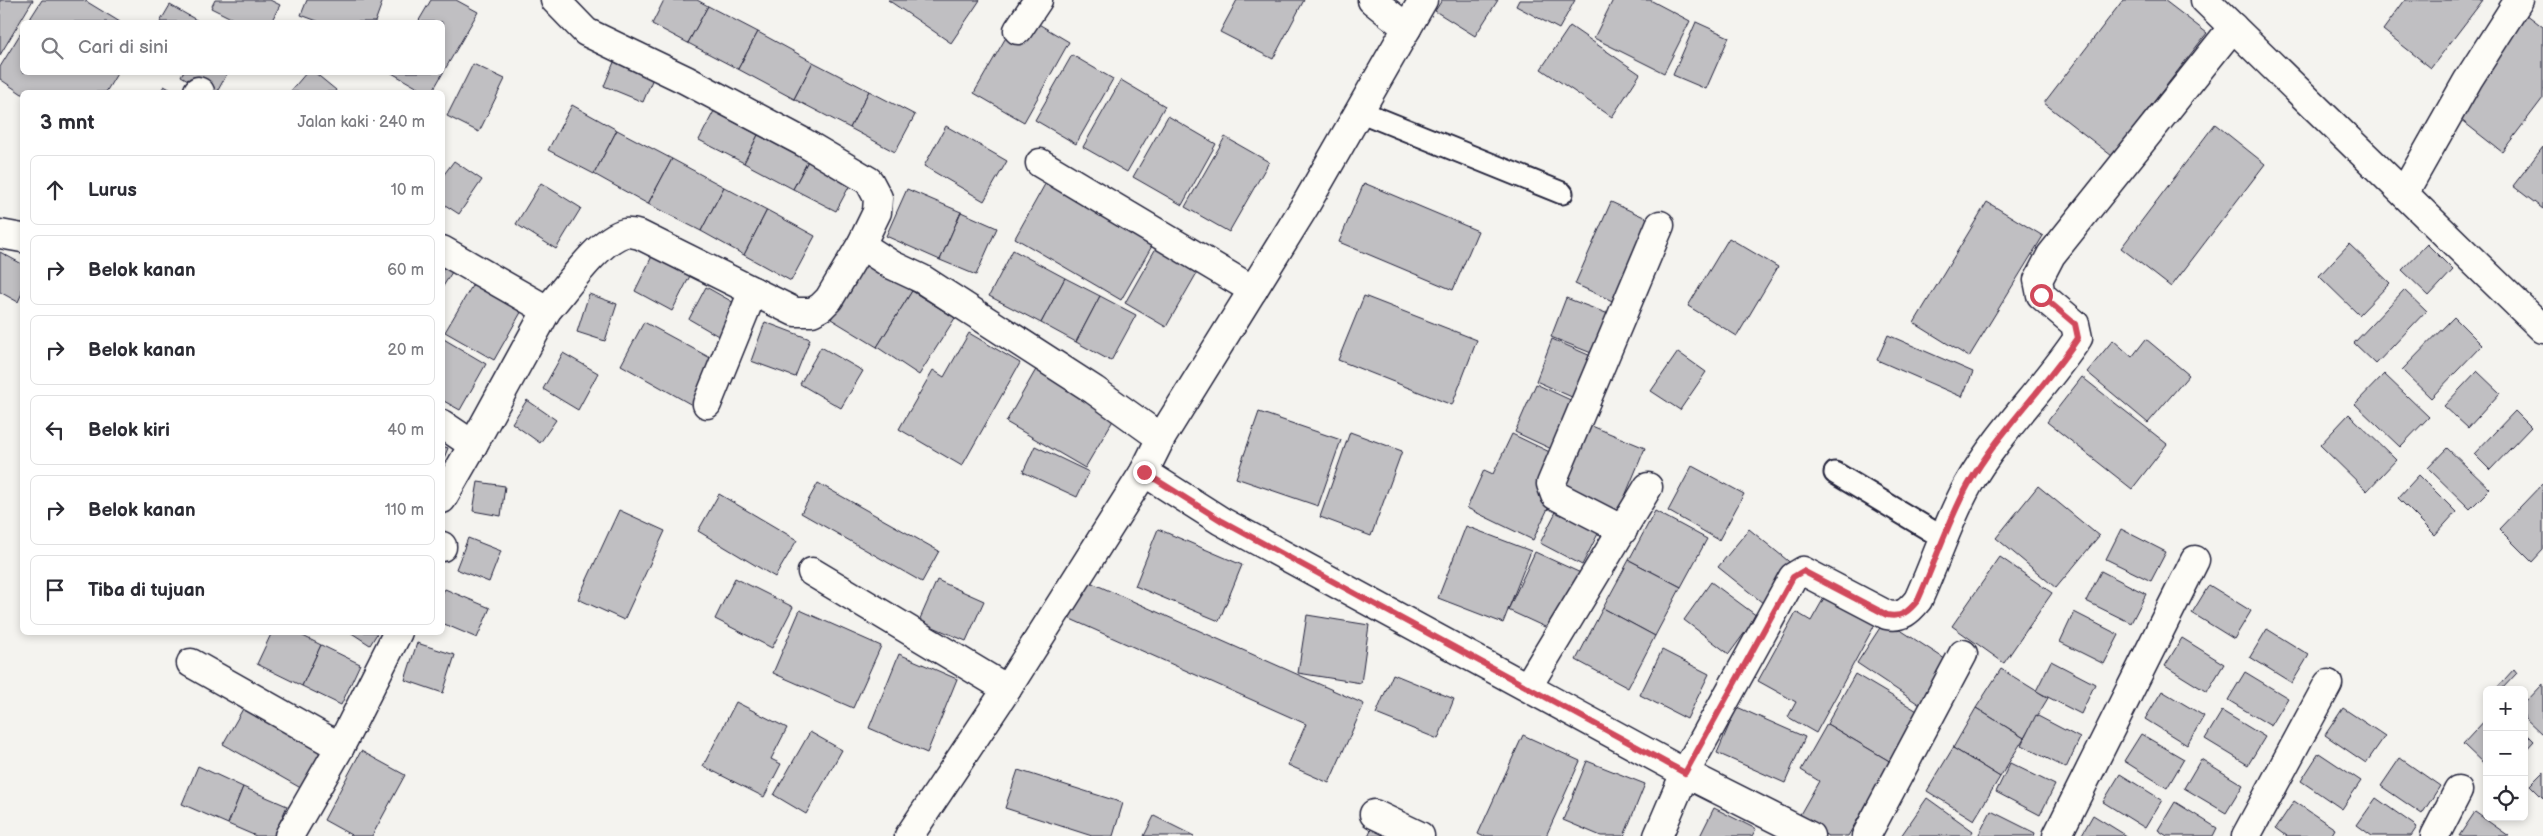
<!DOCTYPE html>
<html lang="id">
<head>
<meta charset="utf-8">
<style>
  :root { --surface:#fff; --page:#f2f2f3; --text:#2b2b33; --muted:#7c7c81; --line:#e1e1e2 }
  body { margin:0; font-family:"Balsamiq Sans",sans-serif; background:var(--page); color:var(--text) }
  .controls { position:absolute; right:15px; bottom:15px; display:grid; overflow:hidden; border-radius:8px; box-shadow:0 2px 8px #0003 }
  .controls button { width:45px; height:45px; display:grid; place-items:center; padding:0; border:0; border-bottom:1px solid var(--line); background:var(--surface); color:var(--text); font:25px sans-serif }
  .stop { position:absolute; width:15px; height:15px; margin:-11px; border:4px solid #d1495b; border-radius:50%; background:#fff }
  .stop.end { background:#d1495b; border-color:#fff; box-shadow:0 1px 5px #0008 }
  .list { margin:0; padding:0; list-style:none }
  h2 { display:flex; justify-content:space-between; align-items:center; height:65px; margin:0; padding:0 20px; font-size:21px }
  h2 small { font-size:16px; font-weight:400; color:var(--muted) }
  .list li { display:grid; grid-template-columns:32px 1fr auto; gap:15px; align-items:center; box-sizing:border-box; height:70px; margin:0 10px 10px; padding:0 10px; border:1px solid var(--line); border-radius:8px }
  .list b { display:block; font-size:19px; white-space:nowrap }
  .list em { font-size:16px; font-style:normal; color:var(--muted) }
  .icon { flex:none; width:28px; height:28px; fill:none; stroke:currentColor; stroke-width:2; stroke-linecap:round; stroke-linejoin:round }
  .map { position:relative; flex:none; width:2543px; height:836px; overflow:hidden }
  .search { position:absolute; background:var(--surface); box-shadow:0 2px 8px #0003; left:20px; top:20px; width:425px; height:55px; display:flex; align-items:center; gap:12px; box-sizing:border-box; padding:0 18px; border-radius:8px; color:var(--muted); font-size:19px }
  .panel { position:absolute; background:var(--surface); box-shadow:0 2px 8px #0003; left:20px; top:90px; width:425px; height:545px; border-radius:8px }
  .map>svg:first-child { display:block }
  .building { fill:#c0bfc2; stroke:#22223b }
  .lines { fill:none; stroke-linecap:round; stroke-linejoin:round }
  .lane-casing { stroke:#22223b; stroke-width:25 }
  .street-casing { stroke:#22223b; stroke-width:31 }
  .lane { stroke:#fdfcf7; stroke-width:21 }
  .street { stroke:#fdfcf7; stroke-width:28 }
  .route { stroke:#d1495b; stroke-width:6 }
</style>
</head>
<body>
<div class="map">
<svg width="2543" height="836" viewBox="0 0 2543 836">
  <rect width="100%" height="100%" fill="#f4f3ef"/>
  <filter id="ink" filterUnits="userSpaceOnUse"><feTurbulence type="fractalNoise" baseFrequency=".02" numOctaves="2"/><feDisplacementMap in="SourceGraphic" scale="10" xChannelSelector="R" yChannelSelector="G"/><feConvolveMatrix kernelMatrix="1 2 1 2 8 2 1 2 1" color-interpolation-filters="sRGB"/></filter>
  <g filter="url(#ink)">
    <g class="building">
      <path d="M0 0H33L0 55Z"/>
      <path d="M42 0H84L120 22H28Z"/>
      <path d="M215 0H270L280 5 271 22H239L211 8Z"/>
      <path d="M307 0H383L375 22H320L301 15Z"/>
      <path d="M431 0H456L478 12 432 92H425L390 72H442V22H418Z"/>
      <path d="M664 0H697L708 6 688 43 652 24Z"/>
      <path d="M888 0H980L951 43Z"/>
      <path d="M1237 0H1304L1273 59 1220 32Z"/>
      <path d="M1442 0H1498L1475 36 1435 11Z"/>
      <path d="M1519 0H1575L1559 29 1516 6Z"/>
      <path d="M1613 0H1650L1690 21 1664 73 1594 38Z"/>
      <path d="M2123 0H2164L2207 33 2112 156 2044 103Z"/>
      <path d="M2405 0H2483L2431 68 2383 30Z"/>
      <path d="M170 5 200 22H160Z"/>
      <path d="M708 6 758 32 738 69 688 43Z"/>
      <path d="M1020 13 1069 42 1024 122 974 93Z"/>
      <path d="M2526 14 2543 27V98L2502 152 2451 112Z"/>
      <path d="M1696 22 1729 37 1706 89 1673 75Z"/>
      <path d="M1570 26 1640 74 1612 117 1541 69Z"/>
      <path d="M22 31V72H118L106 92 22 94 0 79V67Z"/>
      <path d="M758 32 813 62 794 99 738 69Z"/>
      <path d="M617 55 656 71 643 102 604 86Z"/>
      <path d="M1072 55 1113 79 1076 144 1035 120Z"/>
      <path d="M813 62 869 91 850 128 794 99Z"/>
      <path d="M473 64 505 79 479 132 447 116Z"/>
      <path d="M183 72H228L217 92H209L181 76Z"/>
      <path d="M307 72H314L336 90 335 92H290Z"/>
      <path d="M1121 80 1165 106 1127 172 1083 147Z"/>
      <path d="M164 86 175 92H160Z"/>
      <path d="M869 91 915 115 895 152 850 128Z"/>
      <path d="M572 105 617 130 594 174 548 150Z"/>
      <path d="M714 111 758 135 744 163 699 140Z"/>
      <path d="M1168 116 1216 144 1182 205 1133 177Z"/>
      <path d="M2215 124 2265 164 2171 287 2121 248Z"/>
      <path d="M946 126 1007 161 984 201 924 166Z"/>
      <path d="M617 130 672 159 648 204 594 174Z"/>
      <path d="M758 135 808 161 793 189 744 163Z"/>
      <path d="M1225 137 1269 162 1229 232 1185 207Z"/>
      <path d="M2543 147V209L2513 186Z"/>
      <path d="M672 159 724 187 701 231 648 204Z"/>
      <path d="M454 161 482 180 459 214 442 203V177Z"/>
      <path d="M808 161 851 183 836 211 793 189Z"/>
      <path d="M1049 177 1156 239 1121 300 1015 238Z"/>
      <path d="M541 183 581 208 556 249 516 224Z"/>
      <path d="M1364 183 1478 231 1453 290 1339 242Z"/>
      <path d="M724 187 767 210 744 255 701 231Z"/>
      <path d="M907 189 961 212 940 260 886 236Z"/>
      <path d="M1611 202 1655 222 1619 304 1575 284Z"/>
      <path d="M1987 202 2043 236 1969 357 1914 323Z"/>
      <path d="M767 210 815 236 791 281 744 255Z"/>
      <path d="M961 212 997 228 976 275 940 260Z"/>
      <path d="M1729 238 1778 267 1737 336 1688 306Z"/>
      <path d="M1160 241 1202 264 1166 327 1125 303Z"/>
      <path d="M2349 244 2390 283 2359 315 2319 276Z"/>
      <path d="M2427 244 2453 270 2429 296 2402 270Z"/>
      <path d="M1013 250 1065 278 1041 323 989 296Z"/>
      <path d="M0 252 22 264V293L18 302 0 292Z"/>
      <path d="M654 252 692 272 672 311 635 291Z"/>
      <path d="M442 256 457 264 442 288Z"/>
      <path d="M867 262 912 291 877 347 831 319Z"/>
      <path d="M1065 278 1100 296 1076 342 1041 323Z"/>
      <path d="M476 279 524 307 494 360 445 332Z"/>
      <path d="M706 287 738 305 720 337 689 319Z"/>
      <path d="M2404 290 2426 311 2376 364 2354 343Z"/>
      <path d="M912 291 955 318 919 375 877 347Z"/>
      <path d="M589 294 617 304 605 341 577 332Z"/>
      <path d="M1100 296 1136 315 1111 361 1076 342Z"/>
      <path d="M1364 296 1477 340 1452 405 1338 360Z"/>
      <path d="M1566 298 1614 316 1599 356 1551 337Z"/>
      <path d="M2454 317 2482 345 2431 398 2402 370Z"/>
      <path d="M644 322 716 361 692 405 621 365Z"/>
      <path d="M765 322 810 339 795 377 751 361Z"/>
      <path d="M969 333 1020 363 962 466 899 429 933 370 944 377Z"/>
      <path d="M1888 335 1973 372 1962 397 1877 360Z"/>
      <path d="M442 338 486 364 460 410 442 400Z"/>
      <path d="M1552 339 1600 360 1583 402 1536 381Z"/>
      <path d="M2146 339 2189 375 2148 423 2087 372 2113 340 2132 357Z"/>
      <path d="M821 347 863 371 841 408 800 384Z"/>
      <path d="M1678 352 1706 372 1680 410 1651 391Z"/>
      <path d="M563 353 598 373 578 410 543 389Z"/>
      <path d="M1038 366 1118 412 1085 468 1006 422Z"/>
      <path d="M2477 371 2500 393 2468 428 2444 406Z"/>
      <path d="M2384 374 2429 417 2400 447 2355 404Z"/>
      <path d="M2082 377 2167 444 2132 489 2047 422Z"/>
      <path d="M1536 384 1579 404 1558 452 1515 432Z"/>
      <path d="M527 400 556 420 540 443 512 423Z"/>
      <path d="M2515 411 2531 427 2490 470 2474 454Z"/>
      <path d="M1259 412 1341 440 1318 506 1236 478Z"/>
      <path d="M2349 414 2396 460 2367 491 2320 445Z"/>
      <path d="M1587 424 1645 448 1618 513 1560 490Z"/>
      <path d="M1350 432 1402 451 1371 536 1320 517Z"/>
      <path d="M1512 434 1560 457 1551 502 1533 540 1467 508 1484 470 1493 474Z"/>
      <path d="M442 446 448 448 442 463Z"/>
      <path d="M1035 446 1089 472 1077 497 1023 472Z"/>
      <path d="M2447 448 2490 489 2470 509 2428 468Z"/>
      <path d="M1692 466 1744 494 1719 540 1668 511Z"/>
      <path d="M2419 475 2456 512 2435 535 2398 498Z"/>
      <path d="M478 482 505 486 501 516 473 511Z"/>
      <path d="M818 483 939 551 922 582 801 513Z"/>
      <path d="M2543 483V550L2532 562 2499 529Z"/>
      <path d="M2038 486 2099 536 2056 588 1996 538Z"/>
      <path d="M719 494 797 540 775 577 698 531Z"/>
      <path d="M1561 502 1603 524 1582 565 1540 543Z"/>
      <path d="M619 510 665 531 624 620 578 599Z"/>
      <path d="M1655 511 1707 539 1681 587 1629 560Z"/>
      <path d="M1466 526 1531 551 1503 623 1438 598Z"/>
      <path d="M1158 529 1242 565 1219 621 1135 586Z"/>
      <path d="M1749 529 1793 565 1763 603 1718 567Z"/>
      <path d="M2121 529 2166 552 2151 581 2106 559Z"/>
      <path d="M468 538 501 551 489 582 456 569Z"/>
      <path d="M1535 552 1585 575 1558 633 1508 610Z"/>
      <path d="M2000 557 2052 593 2004 663 1952 626Z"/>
      <path d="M1629 560 1681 587 1655 636 1603 608Z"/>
      <path d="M2101 571 2146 594 2131 623 2086 601Z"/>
      <path d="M735 578 793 607 772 648 715 619Z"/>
      <path d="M1083 579 1364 704 1329 783 1288 765 1306 724 1066 617Z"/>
      <path d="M937 580 984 601 966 641 919 621Z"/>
      <path d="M1711 582 1757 616 1729 654 1684 620Z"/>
      <path d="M2209 585 2251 611 2234 639 2192 613Z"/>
      <path d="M445 589 490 608 477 638 442 623V594Z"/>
      <path d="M1829 589 1879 617 1816 733 1788 717 1796 702 1758 681 1796 612 1811 621Z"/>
      <path d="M1603 608 1655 636 1628 688 1576 660Z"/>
      <path d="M800 610 881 646 853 708 773 673Z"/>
      <path d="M2074 612 2119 635 2104 664 2060 642Z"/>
      <path d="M1307 615 1369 625 1361 683 1298 673Z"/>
      <path d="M1885 620 1948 661 1920 705 1857 663Z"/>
      <path d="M2267 629 2309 655 2292 683 2250 657Z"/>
      <path d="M272 632H295L321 645 302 686 257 664Z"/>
      <path d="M350 632H378L370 645Z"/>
      <path d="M2182 638 2224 664 2207 692 2165 666Z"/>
      <path d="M417 643 455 655 443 693 405 680Z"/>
      <path d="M321 645 360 664 341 705 302 686Z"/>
      <path d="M1662 650 1709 674 1687 719 1640 695Z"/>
      <path d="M899 654 957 679 927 753 869 728Z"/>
      <path d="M2051 661 2095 684 2081 714 2036 691Z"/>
      <path d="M2001 669 2048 698 2024 738 1976 708Z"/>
      <path d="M2514 669 2517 673 2501 690H2495Z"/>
      <path d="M2245 672 2288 698 2271 726 2228 700Z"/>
      <path d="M1393 674 1454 699 1438 739 1376 714Z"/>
      <path d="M1855 674 1919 712 1891 762 1827 724Z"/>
      <path d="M2543 684V735L2524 717V704Z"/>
      <path d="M2162 691 2204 716 2187 745 2145 719Z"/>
      <path d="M736 702 787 728 771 759 781 764 764 797 703 766Z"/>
      <path d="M244 707 327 754 306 791 223 744Z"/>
      <path d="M1737 707 1805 737 1785 783 1717 753Z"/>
      <path d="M1976 708 2024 738 2000 777 1953 748Z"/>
      <path d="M2343 708 2385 736 2366 763 2325 735Z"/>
      <path d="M2222 711 2265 737 2248 765 2205 739Z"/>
      <path d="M2036 715 2080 738 2066 768 2021 745Z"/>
      <path d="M2487 718V767L2463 744Z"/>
      <path d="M1827 724 1891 762 1848 836H1828L1798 818 1819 781 1801 770Z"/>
      <path d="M2524 731 2534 741 2524 752Z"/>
      <path d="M810 732 842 750 806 814 774 795Z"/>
      <path d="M2141 734 2184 759 2167 788 2124 761Z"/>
      <path d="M1523 735 1580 761 1546 836H1482L1478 834Z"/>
      <path d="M1953 748 2000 777 1974 820 1927 791Z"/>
      <path d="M361 751 405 775 372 836H353L324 820Z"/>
      <path d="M2319 753 2361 781 2342 809 2301 781Z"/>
      <path d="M2400 758 2440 786 2422 814 2381 786Z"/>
      <path d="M2201 759 2243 785 2226 813 2184 788Z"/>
      <path d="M1587 761 1645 784 1624 836H1601L1563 820Z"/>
      <path d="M2010 763 2055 785 2040 815 1996 792Z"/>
      <path d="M198 766 243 787 228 824 182 804Z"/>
      <path d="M1018 770 1123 803 1113 836H1092L1005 808Z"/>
      <path d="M2543 772V798L2530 785Z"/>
      <path d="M2120 774 2162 800 2145 828 2103 802Z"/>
      <path d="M243 787 287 806 274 836H256L228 824Z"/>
      <path d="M1927 798 1973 831 1970 836H1901Z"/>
      <path d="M2376 798 2417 827 2411 836H2372L2357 825Z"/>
      <path d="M2294 801 2335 829 2331 836H2287L2276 828Z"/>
      <path d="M2175 802 2217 828 2213 836H2167L2158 830Z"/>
      <path d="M1714 808 1756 829 1752 836H1700Z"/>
      <path d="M1991 811 2035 833 2034 836H1978Z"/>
      <path d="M2475 812 2509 836H2459Z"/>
      <path d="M2093 815 2127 836H2081Z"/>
      <path d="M1154 816 1194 836H1144Z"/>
      <path d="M1373 825 1395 836H1368Z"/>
    </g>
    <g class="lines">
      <g class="lane-casing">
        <g id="lane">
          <path d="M1359 111 1562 193"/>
          <path d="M1835 473 1945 539"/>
        </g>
      </g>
      <g class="street-casing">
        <g id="street">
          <path d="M1372 0 1407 28"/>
          <path d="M2205 0 2543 329"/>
          <path d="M1018 30 1038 0"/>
          <path d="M198 91 200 92"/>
          <path d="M1040 163 1253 290"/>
          <path d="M2404 193 2468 80 2519 0"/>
          <path d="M0 234 22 238"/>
          <path d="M861 245 892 265 922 279 1094 390 1161 438"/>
          <path d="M442 250 547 310 473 445"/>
          <path d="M547 310C565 290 599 239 625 233 629 232 636 234 640 235L795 312H812L821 307 829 299 861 245 877 212 878 198 869 181 803 142 686 80 586 32 555 0"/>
          <path d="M707 404 753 291"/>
          <path d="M442 424 473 445 442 499"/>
          <path d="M1144 472 1221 521 1685 773 1658 836"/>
          <path d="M1623 530 1555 495 1551 484 1660 225"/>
          <path d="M442 546V547"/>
          <path d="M812 572 1007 689"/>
          <path d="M191 663 340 747"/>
          <path d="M1528 686 1648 487"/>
          <path d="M1374 814 1420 836"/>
          <path d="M289 836 340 747 398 632"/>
          <path d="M909 836 1007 689 1144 472 1161 438 1305 206 1423 0"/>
          <path d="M1810 836 1685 773 1793 577 1803 571 1887 615C1902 618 1909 611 1918 600 1935 563 1948 521 1968 485 1999 431 2044 389 2078 338L2075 324 2041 295 2038 280 2051 255 2233 27"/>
          <path d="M1866 836 1963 654"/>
          <path d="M2057 836 2195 560"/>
          <path d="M2246 836 2328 684"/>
          <path d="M2435 836 2458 791"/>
        </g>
      </g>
      <use href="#lane" class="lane"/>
      <use href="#street" class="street"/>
    </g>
  </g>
  <g class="lines" filter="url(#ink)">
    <path class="route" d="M1144 472 1222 521 1685 773 1793 577 1803 571 1887 615C1902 618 1909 611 1918 600 1935 563 1948 521 1968 485 1999 431 2044 389 2078 338L2075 324 2041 295"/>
  </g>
</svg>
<div class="controls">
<button>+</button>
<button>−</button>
<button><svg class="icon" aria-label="locate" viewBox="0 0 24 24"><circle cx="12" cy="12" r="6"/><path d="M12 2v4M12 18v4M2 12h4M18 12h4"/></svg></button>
</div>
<div class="stop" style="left:2041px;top:295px"></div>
<div class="stop end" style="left:1144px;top:472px"></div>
<div class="search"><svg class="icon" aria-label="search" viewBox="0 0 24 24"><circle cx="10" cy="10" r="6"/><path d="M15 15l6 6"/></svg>Cari di sini</div>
<section class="panel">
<h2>3 mnt<small>Jalan kaki · 240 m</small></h2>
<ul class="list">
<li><svg class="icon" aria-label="ahead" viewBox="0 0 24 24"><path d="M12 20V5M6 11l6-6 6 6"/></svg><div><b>Lurus</b></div><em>10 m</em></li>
<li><svg class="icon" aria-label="right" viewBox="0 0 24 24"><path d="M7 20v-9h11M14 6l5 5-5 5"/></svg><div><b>Belok kanan</b></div><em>60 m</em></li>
<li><svg class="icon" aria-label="right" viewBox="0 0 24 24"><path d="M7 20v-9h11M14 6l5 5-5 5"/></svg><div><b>Belok kanan</b></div><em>20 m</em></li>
<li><svg class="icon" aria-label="left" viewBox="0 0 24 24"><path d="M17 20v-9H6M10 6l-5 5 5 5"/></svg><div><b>Belok kiri</b></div><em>40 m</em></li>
<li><svg class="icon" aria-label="right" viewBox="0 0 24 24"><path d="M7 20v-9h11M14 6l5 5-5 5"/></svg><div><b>Belok kanan</b></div><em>110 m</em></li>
<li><svg class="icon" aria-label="arrive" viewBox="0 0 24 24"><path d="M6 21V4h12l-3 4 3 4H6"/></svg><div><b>Tiba di tujuan</b></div></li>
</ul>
</section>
</div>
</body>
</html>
